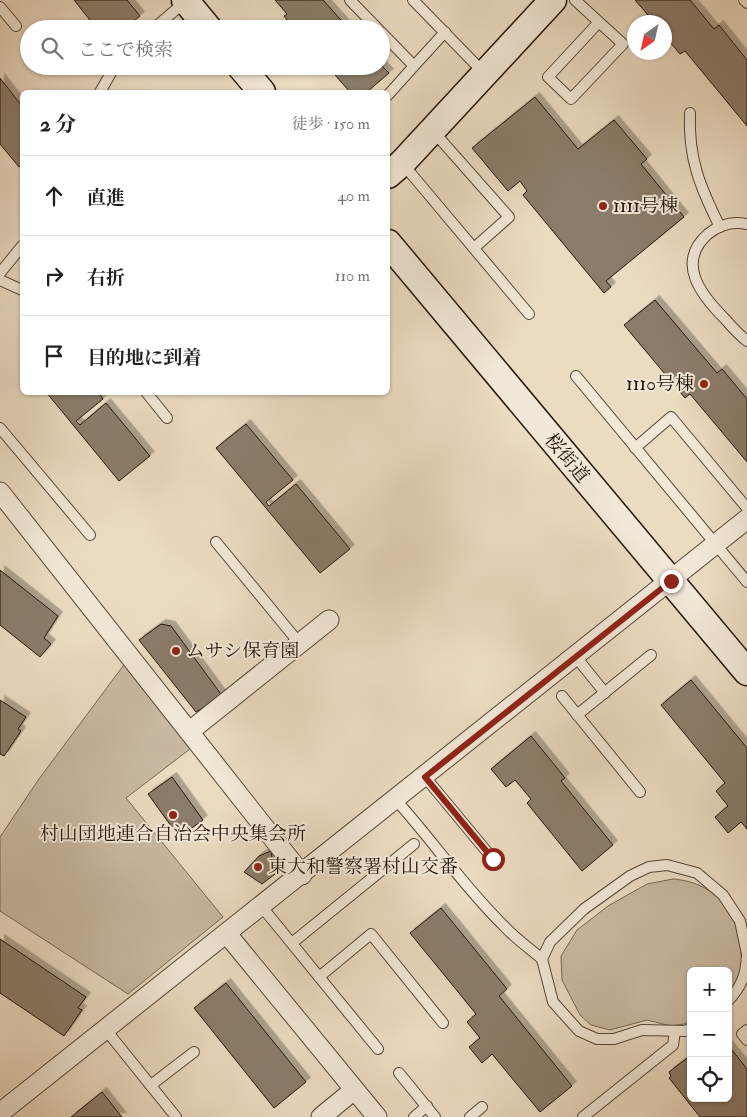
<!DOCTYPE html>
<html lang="ja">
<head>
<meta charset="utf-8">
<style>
  :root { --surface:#fff; --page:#f6f6f6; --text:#222; --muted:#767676; --line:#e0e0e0 }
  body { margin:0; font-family:"IM FELL Double Pica","Noto Serif JP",serif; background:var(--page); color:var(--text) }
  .controls { position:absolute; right:15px; bottom:15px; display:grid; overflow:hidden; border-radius:8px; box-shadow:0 1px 4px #0004 }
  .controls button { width:45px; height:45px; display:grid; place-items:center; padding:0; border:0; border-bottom:1px solid var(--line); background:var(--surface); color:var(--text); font:25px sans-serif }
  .compass { position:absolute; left:627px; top:15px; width:45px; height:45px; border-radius:50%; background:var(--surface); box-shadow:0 1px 4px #0004; rotate:214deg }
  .stop { position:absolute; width:15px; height:15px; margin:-11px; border:4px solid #8f2418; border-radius:50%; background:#fff }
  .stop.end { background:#8f2418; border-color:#fff; box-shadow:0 1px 5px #0008 }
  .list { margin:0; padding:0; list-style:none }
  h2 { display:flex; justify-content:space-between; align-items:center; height:65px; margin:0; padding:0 20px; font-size:21px }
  h2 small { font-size:16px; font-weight:400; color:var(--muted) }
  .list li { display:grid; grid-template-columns:32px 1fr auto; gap:15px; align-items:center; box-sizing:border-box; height:80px; padding:0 20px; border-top:1px solid var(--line) }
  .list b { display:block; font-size:19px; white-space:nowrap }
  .list em { font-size:16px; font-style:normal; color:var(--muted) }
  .icon { flex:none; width:28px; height:28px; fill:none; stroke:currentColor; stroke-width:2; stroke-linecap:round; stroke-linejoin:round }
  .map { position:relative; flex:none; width:747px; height:1117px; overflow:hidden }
  .search { position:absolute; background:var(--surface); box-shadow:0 1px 4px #0004; left:20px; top:20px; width:370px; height:55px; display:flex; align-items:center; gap:12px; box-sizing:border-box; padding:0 18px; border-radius:28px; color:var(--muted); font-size:19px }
  .panel { position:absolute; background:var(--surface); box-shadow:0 1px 4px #0004; left:20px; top:90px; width:370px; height:305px; border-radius:8px }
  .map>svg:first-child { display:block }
  .green { fill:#c9b9a2; stroke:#766756 }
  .building { fill:#8b7c69; stroke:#23150a; filter:url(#shadow) }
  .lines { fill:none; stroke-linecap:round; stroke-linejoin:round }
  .lane-casing { stroke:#554638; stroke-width:12 }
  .street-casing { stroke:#554638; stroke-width:21 }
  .secondary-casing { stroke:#23150a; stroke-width:29 }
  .lane { stroke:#f2e8d7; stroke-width:10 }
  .street { stroke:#f2e8d7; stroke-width:19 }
  .secondary { stroke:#f2e8d7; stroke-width:26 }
  .route { stroke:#8f2418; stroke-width:6 }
  .poi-dot { fill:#8f2418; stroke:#f2e8d7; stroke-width:2 }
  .labels { text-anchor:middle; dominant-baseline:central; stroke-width:4; stroke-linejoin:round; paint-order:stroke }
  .poi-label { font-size:19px; fill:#23150a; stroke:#f2e8d7; text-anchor:start }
  .street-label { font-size:19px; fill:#23150a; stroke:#f2e8d7 }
</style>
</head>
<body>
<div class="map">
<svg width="747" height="1117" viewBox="0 0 747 1117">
  <defs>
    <filter id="shadow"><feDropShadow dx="4.5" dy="-4.5" stdDeviation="0" flood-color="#0004"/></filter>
  </defs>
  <rect width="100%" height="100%" fill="#ebdbc1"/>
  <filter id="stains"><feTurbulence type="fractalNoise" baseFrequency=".004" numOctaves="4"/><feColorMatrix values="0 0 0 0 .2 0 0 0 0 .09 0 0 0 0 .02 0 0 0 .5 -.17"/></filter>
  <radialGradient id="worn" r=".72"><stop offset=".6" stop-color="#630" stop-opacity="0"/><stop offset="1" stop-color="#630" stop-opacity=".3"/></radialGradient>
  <g class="green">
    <path d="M126 662 190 749 126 798 223 917 128 994 0 911V837L39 779Z"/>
    <path d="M673 879C698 881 716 892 732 911 735 916 736 924 737 930 742 952 747 977 728 995V971H691L690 1023 671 1026 647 1020 610 1030 591 1025 580 1015 562 980 561 956 577 930 608 906 647 884Z"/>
  </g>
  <g class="building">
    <path d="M74 0H127L140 16 124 29H97Z"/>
    <path d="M275 0H323L349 29H294L284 16 287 14Z"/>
    <path d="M635 0H690L714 29 719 25 747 60V126L685 51 680 54 664 35V22H654Z"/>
    <path d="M381 65 389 73 367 92H350L327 66Z"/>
    <path d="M0 78 22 106V164L19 167 0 144Z"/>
    <path d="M535 97 578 149 614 120 647 159 641 164 684 217 606 281 611 287 604 293 523 195 527 191 520 181 508 191 472 148Z"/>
    <path d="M655 300 717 373 722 369 747 399V462L690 394 685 398 624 325Z"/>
    <path d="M46 392H98L103 399 76 421 80 425 106 403 150 456 119 481Z"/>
    <path d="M246 424 293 480 266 502 269 506 296 484 350 549 320 573 216 448Z"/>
    <path d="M0 570 58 616 44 638 51 644 40 657 0 625Z"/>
    <path d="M161 624 171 626 223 697 196 712 139 640Z"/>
    <path d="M691 680 747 748V829L741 822 728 833 715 817 728 806 716 791 725 783 661 705Z"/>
    <path d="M0 700 26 717 18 729 21 731 4 756 0 754Z"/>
    <path d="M531 736 565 778 561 781 613 845 582 871 527 803 531 799 515 780 506 787 491 769Z"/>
    <path d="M172 777 203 820 179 837 148 794Z"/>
    <path d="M271 851 275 874 262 884 244 872 259 856Z"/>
    <path d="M441 908 507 989 499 996 572 1086 540 1112 492 1054 482 1063 469 1047 480 1038 467 1022 476 1014 410 933Z"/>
    <path d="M0 939 86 997 78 1008 82 1010 64 1036 0 993Z"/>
    <path d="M226 983 306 1082 274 1108 194 1008Z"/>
    <path d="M728 1045 747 1069V1117H700L669 1078 671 1076 669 1072 691 1055V1098H728Z"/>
    <path d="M102 1092 122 1117H71Z"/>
  </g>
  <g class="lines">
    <g class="lane-casing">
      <g id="lane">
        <path d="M350 0 378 29"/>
        <path d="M413 0 484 73"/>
        <path d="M575 0 623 44 571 99 548 77 599 22"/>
        <path d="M744 0 747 3"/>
        <path d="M0 7 16 26"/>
        <path d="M153 29 185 2"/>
        <path d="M381 32 414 66 445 32"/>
        <path d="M100 92 115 66"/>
        <path d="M388 95 414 66"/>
        <path d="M690 113C688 158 700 187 720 227"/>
        <path d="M433 131 509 217 474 248"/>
        <path d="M403 164 529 314"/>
        <path d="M747 224C732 221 719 225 708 234 675 263 702 296 725 319 732 327 739 335 747 341"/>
        <path d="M0 273 22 246"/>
        <path d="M0 280 22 290"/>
        <path d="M576 376 747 582"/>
        <path d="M146 392 167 418"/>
        <path d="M0 428 90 535"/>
        <path d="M635 448 671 417 747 508"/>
        <path d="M216 542 300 644"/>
        <path d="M576 657 605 693"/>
        <path d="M562 696 640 792"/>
        <path d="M577 715 651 655"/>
        <path d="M425 777 493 859"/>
        <path d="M396 800C433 841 464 887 504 926 515 938 529 948 542 959"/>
        <path d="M262 907 378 1049"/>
        <path d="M292 943 414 844"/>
        <path d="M319 977 371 934 443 1023"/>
        <path d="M728 1001C742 986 746 975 747 955"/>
        <path d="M691 1028 685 1031 642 1030 614 1039H597L579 1031 553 1002 542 959 550 942 584 909 630 876 649 867 667 865 697 873 723 895 740 921 747 954"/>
        <path d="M106 1030 176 1117"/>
        <path d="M747 1030 742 1034 747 1040"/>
        <path d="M399 1073 435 1117"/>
        <path d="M151 1085 194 1052"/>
        <path d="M414 1117 427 1106"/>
        <path d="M470 1117 482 1107"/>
        <path d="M583 1117 673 1045 675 1031"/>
      </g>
    </g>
    <g class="street-casing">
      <g id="street">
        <path d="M0 492 302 875"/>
        <path d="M190 731 329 620"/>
        <path d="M227 934 377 1117"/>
        <path d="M0 1113 747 519"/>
        <path d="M321 1117 354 1090"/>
      </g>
    </g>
    <g class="secondary-casing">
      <g id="secondary">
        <path d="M185 0 209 29"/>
        <path d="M240 66 262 92"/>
        <path d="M388 175 402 163 553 0"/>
        <path d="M388 243 747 672"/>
      </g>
    </g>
    <use href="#lane" class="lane"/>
    <use href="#street" class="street"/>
    <use href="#secondary" class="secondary"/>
  </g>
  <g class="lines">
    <path class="route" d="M493 859 425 777 671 581"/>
  </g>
  <g class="poi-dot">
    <circle cx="603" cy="206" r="5"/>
    <circle cx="704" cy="384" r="5"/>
    <circle cx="176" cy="651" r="5"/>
    <circle cx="173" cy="815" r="5"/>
    <circle cx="258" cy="867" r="5"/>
  </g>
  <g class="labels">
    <g class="poi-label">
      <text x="613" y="206">1111号棟</text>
      <text x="694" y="384" text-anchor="end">1110号棟</text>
      <text x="186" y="651">ムサシ保育園</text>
      <text x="173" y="834" text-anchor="middle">村山団地連合自治会中央集会所</text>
      <text x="268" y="867">東大和警察署村山交番</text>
    </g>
    <g class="street-label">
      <text transform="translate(567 458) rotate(50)">桜街道</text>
    </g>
  </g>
  <rect width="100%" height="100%" filter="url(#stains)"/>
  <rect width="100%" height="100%" fill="url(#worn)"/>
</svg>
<div class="controls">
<button>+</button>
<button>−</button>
<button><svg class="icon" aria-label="locate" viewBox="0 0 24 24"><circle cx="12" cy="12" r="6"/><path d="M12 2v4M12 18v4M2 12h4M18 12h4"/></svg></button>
</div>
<svg class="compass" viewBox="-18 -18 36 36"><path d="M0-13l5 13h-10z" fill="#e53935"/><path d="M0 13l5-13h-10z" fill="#767676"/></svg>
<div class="stop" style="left:493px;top:859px"></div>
<div class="stop end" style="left:671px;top:581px"></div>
<div class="search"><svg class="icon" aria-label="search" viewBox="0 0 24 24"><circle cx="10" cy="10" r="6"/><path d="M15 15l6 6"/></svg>ここで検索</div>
<section class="panel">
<h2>2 分<small>徒歩 · 150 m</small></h2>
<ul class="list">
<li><svg class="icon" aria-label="ahead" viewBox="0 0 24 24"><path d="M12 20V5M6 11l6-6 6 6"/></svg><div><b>直進</b></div><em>40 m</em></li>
<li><svg class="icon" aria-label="right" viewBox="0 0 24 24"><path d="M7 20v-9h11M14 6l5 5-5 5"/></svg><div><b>右折</b></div><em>110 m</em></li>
<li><svg class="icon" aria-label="arrive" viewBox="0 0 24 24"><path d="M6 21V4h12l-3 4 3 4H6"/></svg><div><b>目的地に到着</b></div></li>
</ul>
</section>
</div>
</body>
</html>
